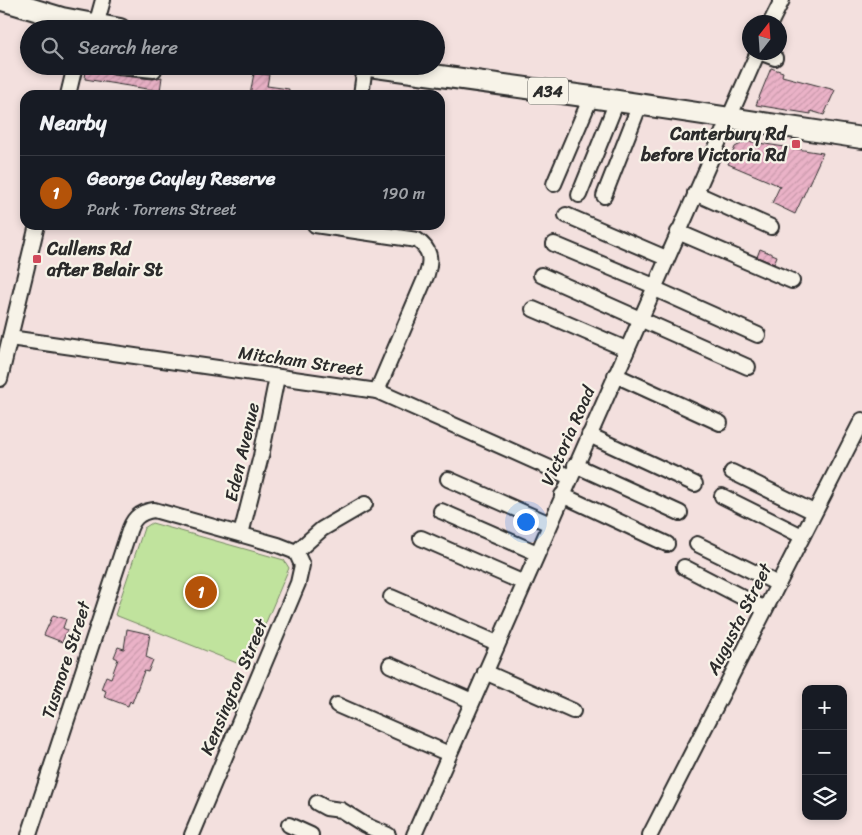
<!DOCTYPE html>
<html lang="en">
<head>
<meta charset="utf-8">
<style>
  :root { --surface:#171b24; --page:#242831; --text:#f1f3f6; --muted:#9ea1a6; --line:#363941; --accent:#b45309 }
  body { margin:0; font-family:Sriracha,sans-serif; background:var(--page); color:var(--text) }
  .controls { position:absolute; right:15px; bottom:15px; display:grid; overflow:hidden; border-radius:10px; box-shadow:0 2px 8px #0003 }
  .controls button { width:45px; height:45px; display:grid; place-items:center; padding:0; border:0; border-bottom:1px solid var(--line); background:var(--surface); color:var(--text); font:25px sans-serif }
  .compass { position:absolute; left:742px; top:15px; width:45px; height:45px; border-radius:50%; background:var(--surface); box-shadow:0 2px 8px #0003; rotate:17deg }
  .you { position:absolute; left:525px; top:521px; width:18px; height:18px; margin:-12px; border:4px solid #fff; border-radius:50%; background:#1a73e8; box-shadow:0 0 0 8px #1a73e833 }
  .badge { display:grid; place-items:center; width:32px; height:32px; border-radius:50%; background:var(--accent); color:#fff; font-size:16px; font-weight:700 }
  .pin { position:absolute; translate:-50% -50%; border:2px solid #fff; box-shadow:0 1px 5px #0006 }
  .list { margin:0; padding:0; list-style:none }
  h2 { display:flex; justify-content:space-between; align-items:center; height:65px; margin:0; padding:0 20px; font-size:21px }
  h2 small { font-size:16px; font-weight:400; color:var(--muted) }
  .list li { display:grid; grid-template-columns:32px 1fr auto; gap:15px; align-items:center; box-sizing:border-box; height:75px; padding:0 20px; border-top:1px solid var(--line) }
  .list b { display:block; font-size:19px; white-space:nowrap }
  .list p { margin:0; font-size:16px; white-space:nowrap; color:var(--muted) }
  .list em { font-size:16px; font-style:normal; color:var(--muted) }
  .icon { flex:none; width:28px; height:28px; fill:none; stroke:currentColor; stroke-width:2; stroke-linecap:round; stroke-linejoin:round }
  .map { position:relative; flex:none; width:862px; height:835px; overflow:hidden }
  .search { position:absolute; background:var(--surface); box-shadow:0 2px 8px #0003; left:20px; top:20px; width:425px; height:55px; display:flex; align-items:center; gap:12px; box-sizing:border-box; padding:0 18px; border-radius:28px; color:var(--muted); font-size:19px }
  .panel { position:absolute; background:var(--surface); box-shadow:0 2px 8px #0003; left:20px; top:90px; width:425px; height:140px; border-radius:15px }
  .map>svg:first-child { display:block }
  .green { fill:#c0e39d; stroke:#768764 }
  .building { fill:url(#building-hatch); stroke:#2b2b2b }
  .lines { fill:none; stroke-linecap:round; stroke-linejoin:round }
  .minor-casing { stroke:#2b2b2b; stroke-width:18 }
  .highway-casing { stroke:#2b2b2b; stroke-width:24 }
  .minor { stroke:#f7f3e8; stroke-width:14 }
  .highway { stroke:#f7f3e8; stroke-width:20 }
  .poi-dot { fill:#d1495b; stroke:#f7f3e8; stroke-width:2 }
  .labels { text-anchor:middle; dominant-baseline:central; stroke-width:4.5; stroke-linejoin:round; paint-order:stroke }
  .shield { fill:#f7f3e8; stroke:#686764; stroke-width:1 }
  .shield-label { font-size:16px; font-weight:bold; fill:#2b2b2b }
  .poi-label { font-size:18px; font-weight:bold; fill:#2b2b2b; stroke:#f7f3e8; text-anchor:end }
  .street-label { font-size:18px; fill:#2b2b2b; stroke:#f7f3e8 }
</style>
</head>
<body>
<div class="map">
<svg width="862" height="835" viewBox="0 0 862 835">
  <defs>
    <pattern id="building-hatch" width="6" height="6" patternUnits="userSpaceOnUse" patternTransform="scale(1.25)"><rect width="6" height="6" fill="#eab2c7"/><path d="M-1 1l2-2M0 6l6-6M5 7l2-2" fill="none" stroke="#c999ab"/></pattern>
  </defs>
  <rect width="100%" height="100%" fill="#f3e0de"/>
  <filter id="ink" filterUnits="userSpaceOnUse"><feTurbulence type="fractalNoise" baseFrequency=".02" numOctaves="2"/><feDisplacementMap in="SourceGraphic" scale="10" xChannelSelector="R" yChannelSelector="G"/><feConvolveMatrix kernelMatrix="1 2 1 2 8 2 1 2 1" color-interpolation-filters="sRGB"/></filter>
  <g filter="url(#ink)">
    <path class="green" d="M152 523 284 560 289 568 247 667 115 615 144 528Z"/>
    <g class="building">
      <path d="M771 68 783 72 782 76 835 90 824 115 811 111V114L756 105Z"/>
      <path d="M86 70H106L113 75 153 79 162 77 160 91 85 79Z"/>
      <path d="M254 73 269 75 267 86 289 89 288 95H250Z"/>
      <path d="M746 141 823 153 795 214 772 203 780 186 728 164 735 147Z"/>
      <path d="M760 249 777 256 774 264 757 257Z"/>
      <path d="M53 615 66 619 63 628 67 630 62 642 44 635Z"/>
      <path d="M127 629 150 634 146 657 153 660 148 672 144 671 132 703 130 701 128 706 104 697 106 691 101 689 106 676 111 678 118 659 114 657 118 647 124 649Z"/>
    </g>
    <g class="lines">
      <g class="minor-casing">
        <g id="minor">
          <path d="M771 22 782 0"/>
          <path d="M96 25 103 0"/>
          <path d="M759 52 775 58"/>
          <path d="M114 66 154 70 155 66"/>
          <path d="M68 95 75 66"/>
          <path d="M361 95 365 66"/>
          <path d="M554 184 591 97"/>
          <path d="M695 193 771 227"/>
          <path d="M579 195 617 101"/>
          <path d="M604 196 640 104"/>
          <path d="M566 215 666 258"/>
          <path d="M315 225 417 240C430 249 432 259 427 274L377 391"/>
          <path d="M678 232 792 281"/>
          <path d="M554 244 654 286"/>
          <path d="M541 275 748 367"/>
          <path d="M653 288 758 335"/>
          <path d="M533 309 626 349"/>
          <path d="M10 338 377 391 570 477"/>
          <path d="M615 375 720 423"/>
          <path d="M0 379 37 225"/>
          <path d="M589 435 695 484"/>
          <path d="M575 465 680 513"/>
          <path d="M732 472 814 512"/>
          <path d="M448 479 550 524"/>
          <path d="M562 495 667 544"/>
          <path d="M722 496 802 536"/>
          <path d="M441 511 537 553"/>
          <path d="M241 534 261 456 277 377"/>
          <path d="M421 538 524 583"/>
          <path d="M697 544 778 584"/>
          <path d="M296 552 322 529 365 504"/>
          <path d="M684 567 765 609"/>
          <path d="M391 597 497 643"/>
          <path d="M390 665 472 701"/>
          <path d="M485 672 573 711"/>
          <path d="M337 705 449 754"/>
          <path d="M317 803 326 808 341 810 365 825 388 835"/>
          <path d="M289 825 311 835"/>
          <path d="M29 835 128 534C132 520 138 512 154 510L278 545 296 552"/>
          <path d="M192 835 298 583 302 565 296 552"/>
          <path d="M414 835 758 52"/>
          <path d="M650 835 862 420"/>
        </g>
      </g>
      <g class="highway-casing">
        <g id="highway">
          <path d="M2 0 62 18 120 29"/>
          <path d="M369 66 591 97 862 138"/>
        </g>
      </g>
      <use href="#minor" class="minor"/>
      <use href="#highway" class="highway"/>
    </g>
  </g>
  <g class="poi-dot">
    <rect x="791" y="139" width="10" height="10" rx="2.5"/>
    <rect x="32" y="254" width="10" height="10" rx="2.5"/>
  </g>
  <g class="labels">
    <rect class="shield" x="528" y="77.5" width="40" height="27" rx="4"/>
    <g class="shield-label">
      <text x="548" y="91">A34</text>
    </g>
    <g class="poi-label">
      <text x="786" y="134">Canterbury Rd<tspan x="786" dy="21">before Victoria Rd</tspan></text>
      <text x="47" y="249" text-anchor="start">Cullens Rd<tspan x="47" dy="21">after Belair St</tspan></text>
    </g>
    <g class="street-label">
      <text transform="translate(301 361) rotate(8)">Mitcham Street</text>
      <text transform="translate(568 436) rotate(-66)">Victoria Road</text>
      <text transform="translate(242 452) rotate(-77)">Eden Avenue</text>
      <text transform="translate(739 619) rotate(-63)">Augusta Street</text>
      <text transform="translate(66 660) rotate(-72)">Tusmore Street</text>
      <text transform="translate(234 687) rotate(-67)">Kensington Street</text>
    </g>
  </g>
</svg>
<div class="controls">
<button>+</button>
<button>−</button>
<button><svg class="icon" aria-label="layers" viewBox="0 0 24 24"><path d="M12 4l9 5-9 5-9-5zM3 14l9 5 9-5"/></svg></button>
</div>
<svg class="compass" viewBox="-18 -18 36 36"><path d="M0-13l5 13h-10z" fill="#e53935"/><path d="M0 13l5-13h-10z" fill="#9ea1a6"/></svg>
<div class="you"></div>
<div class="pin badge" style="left:201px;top:592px">1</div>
<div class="search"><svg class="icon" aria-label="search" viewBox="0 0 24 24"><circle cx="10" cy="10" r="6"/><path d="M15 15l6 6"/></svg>Search here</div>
<section class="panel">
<h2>Nearby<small></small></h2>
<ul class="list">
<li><span class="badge">1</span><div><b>George Cayley Reserve</b><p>Park · Torrens Street</p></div><em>190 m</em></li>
</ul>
</section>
</div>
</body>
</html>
